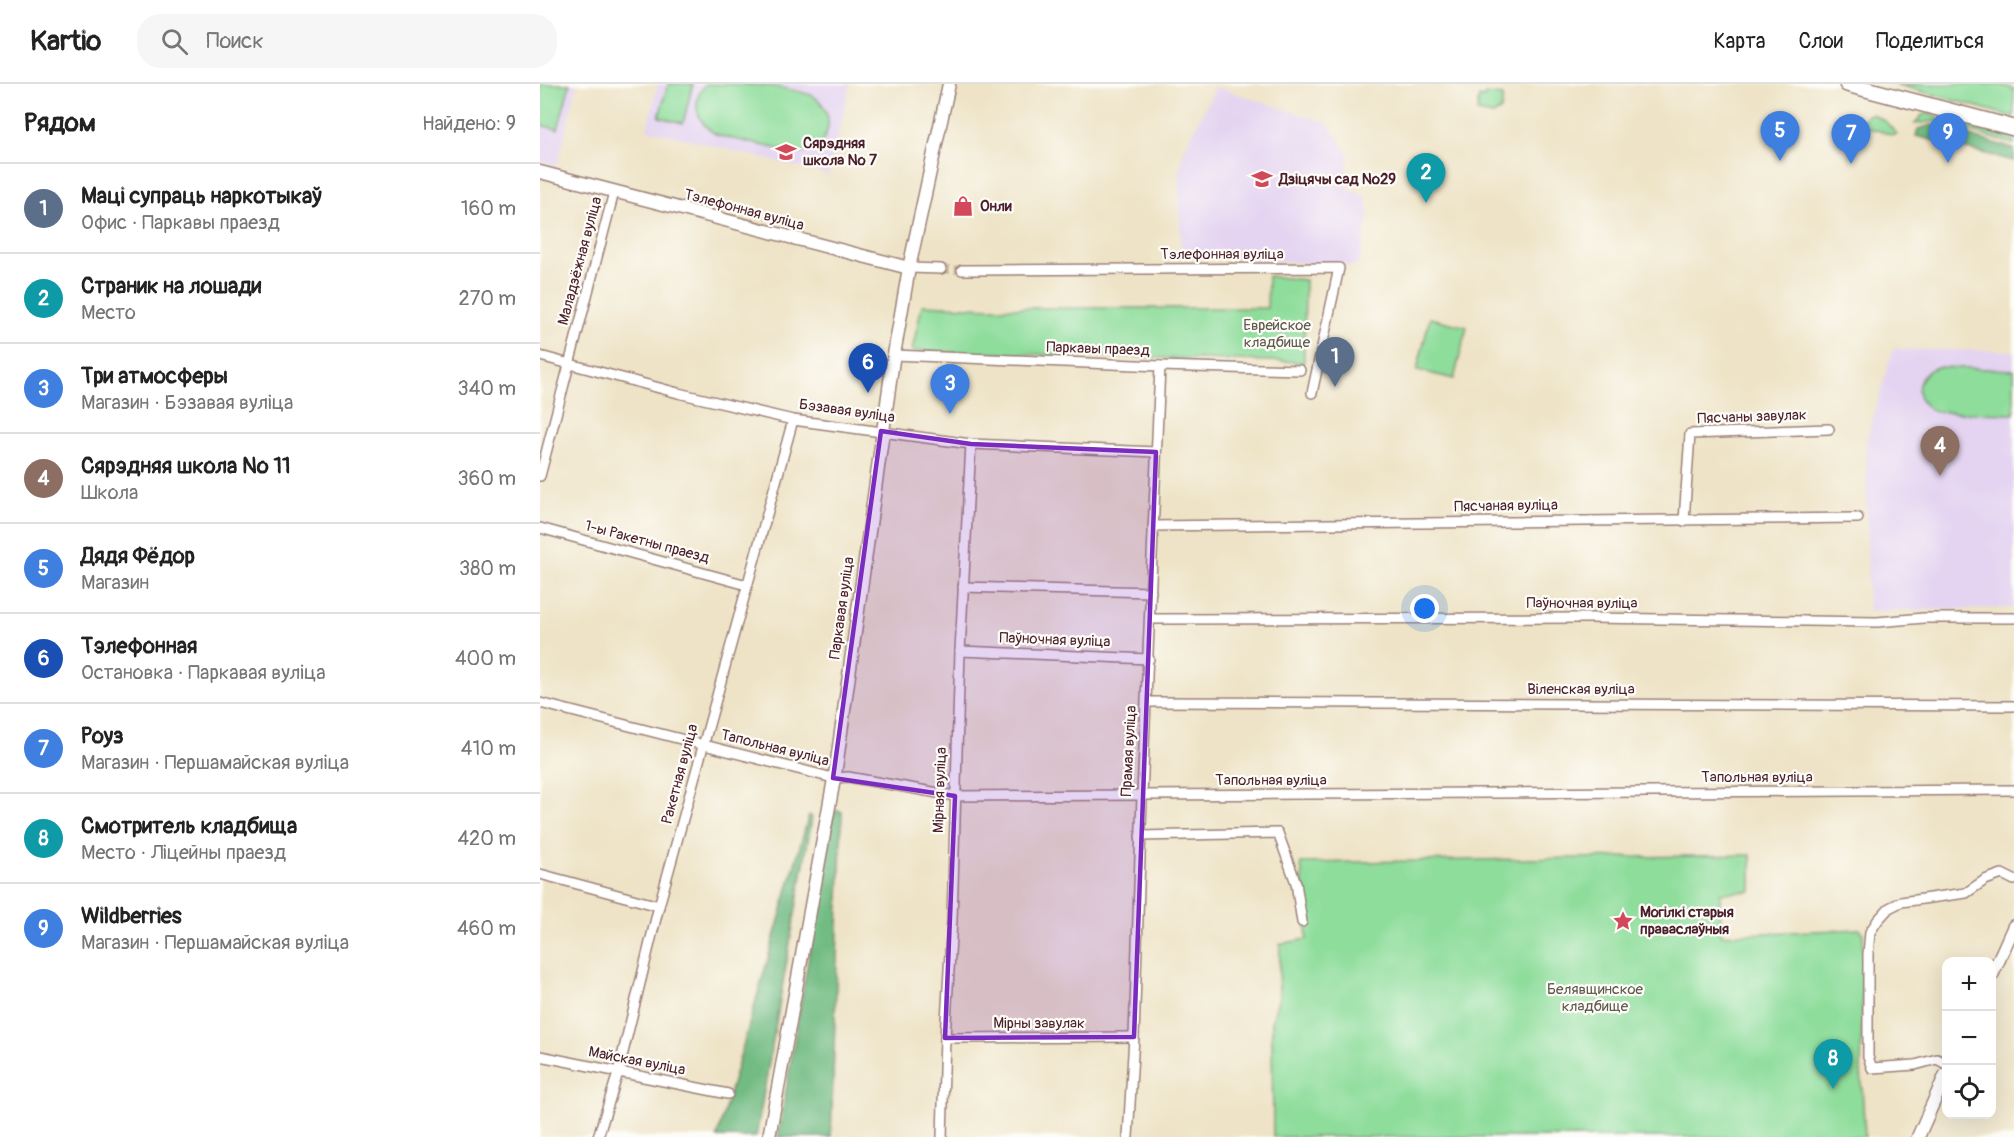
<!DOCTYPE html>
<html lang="ru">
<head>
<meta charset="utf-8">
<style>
  :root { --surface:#fff; --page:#f6f6f6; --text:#222; --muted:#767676; --line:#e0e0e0; --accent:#b45309 }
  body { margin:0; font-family:Pangolin,sans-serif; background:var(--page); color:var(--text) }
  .controls { position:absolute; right:18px; bottom:18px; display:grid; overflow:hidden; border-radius:12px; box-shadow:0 6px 24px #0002 }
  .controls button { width:54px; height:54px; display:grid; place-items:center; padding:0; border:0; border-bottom:2px solid var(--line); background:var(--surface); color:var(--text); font:30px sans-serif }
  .you { position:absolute; left:885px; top:525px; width:21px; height:21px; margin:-15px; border:4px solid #fff; border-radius:50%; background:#1a73e8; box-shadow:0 0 0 9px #1a73e833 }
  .badge { display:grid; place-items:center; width:39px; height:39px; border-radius:50%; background:var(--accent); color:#fff; font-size:20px; font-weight:700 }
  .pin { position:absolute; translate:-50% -50px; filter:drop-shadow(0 2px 3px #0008) }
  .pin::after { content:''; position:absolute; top:32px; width:21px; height:18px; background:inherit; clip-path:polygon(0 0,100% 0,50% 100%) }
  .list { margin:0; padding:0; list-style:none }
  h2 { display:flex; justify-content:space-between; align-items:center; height:78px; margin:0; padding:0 24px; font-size:26px }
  h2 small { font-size:20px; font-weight:400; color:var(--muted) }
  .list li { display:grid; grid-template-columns:39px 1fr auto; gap:18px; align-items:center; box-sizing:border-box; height:90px; padding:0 24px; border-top:2px solid var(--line) }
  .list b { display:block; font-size:22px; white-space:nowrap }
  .list p { margin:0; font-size:20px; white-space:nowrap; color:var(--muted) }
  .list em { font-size:20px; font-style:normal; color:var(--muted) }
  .icon { flex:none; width:33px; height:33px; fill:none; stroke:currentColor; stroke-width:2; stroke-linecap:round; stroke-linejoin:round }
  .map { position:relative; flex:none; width:1474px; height:1053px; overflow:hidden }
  header { display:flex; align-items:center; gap:36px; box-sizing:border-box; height:84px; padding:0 30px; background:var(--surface); border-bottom:2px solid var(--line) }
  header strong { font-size:28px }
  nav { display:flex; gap:33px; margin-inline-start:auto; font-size:21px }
  .search { width:420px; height:54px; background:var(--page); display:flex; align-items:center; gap:15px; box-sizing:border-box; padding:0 21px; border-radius:24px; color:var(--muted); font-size:22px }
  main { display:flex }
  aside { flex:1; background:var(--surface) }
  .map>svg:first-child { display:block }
  .built { fill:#e4d3f1 }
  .green { fill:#8edd9b; stroke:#6c7e63; stroke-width:1.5 }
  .forest { fill:#72bc83; stroke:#5e6e57; stroke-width:1.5 }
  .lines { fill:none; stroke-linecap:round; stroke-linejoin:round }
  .minor-tunnel { stroke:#cdbca7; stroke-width:9; stroke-dasharray:9 4.5; stroke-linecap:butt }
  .minor-casing { stroke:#9c8178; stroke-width:12 }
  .tertiary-casing { stroke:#9c8178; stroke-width:15 }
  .primary-casing { stroke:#9c8178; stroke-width:18 }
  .minor { stroke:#fff; stroke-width:9 }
  .tertiary { stroke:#fff; stroke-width:12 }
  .primary { stroke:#fff; stroke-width:15 }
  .marked { fill:#7b2cbf; fill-opacity:0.2; stroke:#7b2cbf; stroke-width:4.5; stroke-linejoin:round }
  .labels { text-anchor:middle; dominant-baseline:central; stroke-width:4.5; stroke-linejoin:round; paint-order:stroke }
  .poi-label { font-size:15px; font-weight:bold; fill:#4a1f2b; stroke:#fdfcf7; text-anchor:start }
  .street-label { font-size:15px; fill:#4a1f2b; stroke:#fdfcf7 }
  .park-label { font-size:15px; fill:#5e584d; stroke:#fdfcf7 }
</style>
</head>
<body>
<header>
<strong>Kartio</strong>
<div class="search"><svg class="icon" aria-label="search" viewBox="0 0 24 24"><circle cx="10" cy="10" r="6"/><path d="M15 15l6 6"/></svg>Поиск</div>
<nav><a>Карта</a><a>Слои</a><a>Поделиться</a></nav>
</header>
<main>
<aside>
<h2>Рядом<small>Найдено: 9</small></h2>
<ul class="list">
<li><span class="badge" style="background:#5c6f8a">1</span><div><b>Маці супраць наркотыкаў</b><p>Офис · Паркавы праезд</p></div><em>160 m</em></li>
<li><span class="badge" style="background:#0f9aa8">2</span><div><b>Страник на лошади</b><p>Место</p></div><em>270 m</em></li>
<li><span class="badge" style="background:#3f7fe0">3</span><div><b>Три атмосферы</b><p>Магазин · Бэзавая вуліца</p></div><em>340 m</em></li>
<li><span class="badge" style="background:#8d6e63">4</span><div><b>Сярэдняя школа № 11</b><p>Школа</p></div><em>360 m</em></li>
<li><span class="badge" style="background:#3f7fe0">5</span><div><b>Дядя Фёдор</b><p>Магазин</p></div><em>380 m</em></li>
<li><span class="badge" style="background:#1a4fb4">6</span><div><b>Тэлефонная</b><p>Остановка · Паркавая вуліца</p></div><em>400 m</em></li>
<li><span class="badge" style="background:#3f7fe0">7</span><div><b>Роуз</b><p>Магазин · Першамайская вуліца</p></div><em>410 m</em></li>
<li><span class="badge" style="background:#0f9aa8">8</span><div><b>Смотритель кладбища</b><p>Место · Ліцейны праезд</p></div><em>420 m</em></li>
<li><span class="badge" style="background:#3f7fe0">9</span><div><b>Wildberries</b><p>Магазин · Першамайская вуліца</p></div><em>460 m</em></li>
</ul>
</aside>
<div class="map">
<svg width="1474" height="1053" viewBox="0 0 1474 1053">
  <rect width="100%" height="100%" fill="#fdfcf7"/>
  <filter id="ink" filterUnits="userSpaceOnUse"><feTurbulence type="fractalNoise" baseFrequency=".0167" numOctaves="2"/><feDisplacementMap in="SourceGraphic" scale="12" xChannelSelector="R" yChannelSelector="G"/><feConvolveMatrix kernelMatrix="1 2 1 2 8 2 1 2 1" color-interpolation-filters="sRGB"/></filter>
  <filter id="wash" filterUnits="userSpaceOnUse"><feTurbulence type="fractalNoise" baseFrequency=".008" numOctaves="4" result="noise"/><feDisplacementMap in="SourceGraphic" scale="24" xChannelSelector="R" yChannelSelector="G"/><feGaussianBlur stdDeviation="1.35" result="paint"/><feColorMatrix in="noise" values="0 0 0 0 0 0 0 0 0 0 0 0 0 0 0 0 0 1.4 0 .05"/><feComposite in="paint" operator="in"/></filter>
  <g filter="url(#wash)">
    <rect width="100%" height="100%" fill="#eee3c6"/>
    <g class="built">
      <path d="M0 0H37L17 82 0 77Z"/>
      <path d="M118 0H310L289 91 107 45Z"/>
      <path d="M676 3 787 39 809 71 804 102 826 113 829 134 819 177 816 182 641 171 639 88 645 63Z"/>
      <path d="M1353 265 1474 267V524L1328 527 1326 358Z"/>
    </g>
    <g class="green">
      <path d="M0 0H30L18 45 0 41Z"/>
      <path d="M128 0H153L143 39 119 33Z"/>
      <path d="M166 0C200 0 239 0 271 11 300 26 290 70 257 69L180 52C159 43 148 19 166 0Z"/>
      <path d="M1355 0H1457L1474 5V33Z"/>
      <path d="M945 10 963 12 961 26 953 31 937 28 939 13 944 14Z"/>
      <path d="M1332 30 1345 37 1357 50 1353 51 1322 42V38L1327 31Z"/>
      <path d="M1388 30 1474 55V60L1394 37 1375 40 1382 31Z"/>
      <path d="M728 192 765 196 764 278 372 267 382 221 451 224H727Z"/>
      <path d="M890 234 927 243 914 295 877 286Z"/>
      <path d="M1397 283 1474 286V330L1398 328C1372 321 1372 291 1397 283Z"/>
      <path d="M1211 771V807L1180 809 1181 851 1320 845 1323 850 1321 986 1325 1053H733L732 937 739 913 740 860 767 855 761 779Z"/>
    </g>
    <g class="forest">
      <path d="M1392 41 1474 65V77L1376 52 1378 45Z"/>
      <path d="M297 726 302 728 291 1053H238L293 730Z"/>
      <path d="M269 731 272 733 216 1053H177Z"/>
    </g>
  </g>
  <g filter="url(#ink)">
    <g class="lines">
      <path class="minor-tunnel" d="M401 185 422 186"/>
      <g class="minor-casing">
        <g id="minor">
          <path d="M369 184 401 185"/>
          <path d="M422 186 799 184 772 309"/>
          <path d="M354 271 620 282 760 286"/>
          <path d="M0 272 138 309 253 336 431 360 616 368"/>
          <path d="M0 392 74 108"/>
          <path d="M1144 437 1150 350 1289 345"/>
          <path d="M613 442 1318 434"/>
          <path d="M0 444 207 501"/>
          <path d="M423 503 611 508"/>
          <path d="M610 535 1049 534 1337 538 1384 534H1474"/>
          <path d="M420 567 609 575"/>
          <path d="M607 618 1474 622"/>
          <path d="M0 619 293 694 308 693 415 712 1474 706"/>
          <path d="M600 752 738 749 756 799 762 838"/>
          <path d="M0 790 119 822"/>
          <path d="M405 954 594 953"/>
          <path d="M0 972 188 1010"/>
          <path d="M1406 980 1397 975 1375 981 1332 984 1328 973V870L1330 848 1338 836 1349 824 1361 818 1426 809 1445 796 1462 790 1474 796"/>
          <path d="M58 1053 78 989 119 822 253 336"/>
          <path d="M402 1053 405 954 412 836 420 567 431 360"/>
          <path d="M588 1053 594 953 602 712 620 282"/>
        </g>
      </g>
      <g class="tertiary-casing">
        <g id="tertiary">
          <path d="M0 88 369 184"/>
          <path d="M1452 891 1474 842"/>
          <path d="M229 1053 296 684 353 276 369 184 409 0"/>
          <path d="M1378 1053 1406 990"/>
        </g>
      </g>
      <g class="primary-casing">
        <path id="primary" d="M1307 0 1474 44"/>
      </g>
      <use href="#minor" class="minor"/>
      <use href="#tertiary" class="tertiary"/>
      <use href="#primary" class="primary"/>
    </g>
  </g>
  <path class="marked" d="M341 347 431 360 616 368 594 953 405 954 415 712 293 694Z"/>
  <defs>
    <g id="school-bare" transform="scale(1.62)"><path d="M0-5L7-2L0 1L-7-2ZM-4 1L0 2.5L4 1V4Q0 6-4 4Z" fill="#d1495b" stroke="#fdfcf7" stroke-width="2.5" paint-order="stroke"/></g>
    <g id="shop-bare" transform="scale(1.62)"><path d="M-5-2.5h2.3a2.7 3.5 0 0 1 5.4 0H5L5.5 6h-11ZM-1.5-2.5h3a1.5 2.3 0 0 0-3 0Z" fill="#d1495b" stroke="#fdfcf7" stroke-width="2.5" paint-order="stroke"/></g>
    <g id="sight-bare" transform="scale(1.62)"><path d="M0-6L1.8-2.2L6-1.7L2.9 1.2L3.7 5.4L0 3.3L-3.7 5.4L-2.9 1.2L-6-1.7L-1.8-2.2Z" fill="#d1495b" stroke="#fdfcf7" stroke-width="2.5" paint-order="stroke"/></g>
  </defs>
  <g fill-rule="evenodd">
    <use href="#school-bare" x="246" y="68"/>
    <use href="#school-bare" x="722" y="95"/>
    <use href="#shop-bare" x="423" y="122"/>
    <use href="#sight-bare" x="1083" y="837"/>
  </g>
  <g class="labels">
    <g class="poi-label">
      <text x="263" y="59">Сярэдняя<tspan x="263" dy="17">школа № 7</tspan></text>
      <text x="739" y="95">Дзіцячы сад №29</text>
      <text x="440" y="122">Онли</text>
      <text x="1100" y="828">Могілкі старыя<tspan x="1100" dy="17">праваслаўныя</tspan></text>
    </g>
    <g class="street-label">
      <text transform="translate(204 126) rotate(15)">Тэлефонная вуліца</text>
      <text x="682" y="170">Тэлефонная вуліца</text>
      <text transform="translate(40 177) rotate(-75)">Маладзёжная вуліца</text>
      <text transform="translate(558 265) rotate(2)">Паркавы праезд</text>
      <text transform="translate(307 327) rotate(8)">Бэзавая вуліца</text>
      <text transform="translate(1212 333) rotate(-2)">Пясчаны завулак</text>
      <text transform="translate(966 422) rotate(-1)">Пясчаная вуліца</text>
      <text transform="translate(107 458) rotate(15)">1-ы Ракетны праезд</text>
      <text x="1042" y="519">Паўночная вуліца</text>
      <text transform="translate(302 524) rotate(-82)">Паркавая вуліца</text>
      <text transform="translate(515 556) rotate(2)">Паўночная вуліца</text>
      <text x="1041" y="605">Віленская вуліца</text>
      <text transform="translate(235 664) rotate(14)">Тапольная вуліца</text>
      <text transform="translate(589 667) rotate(-87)">Прамая вуліца</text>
      <text transform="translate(140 690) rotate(-75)">Ракетная вуліца</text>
      <text x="1217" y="693">Тапольная вуліца</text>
      <text x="731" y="696">Тапольная вуліца</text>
      <text transform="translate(400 706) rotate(-88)">Мірная вуліца</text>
      <text x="499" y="939">Мірны завулак</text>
      <text transform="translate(97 977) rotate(11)">Майская вуліца</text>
    </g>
    <g class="park-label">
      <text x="737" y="241">Еврейское<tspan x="737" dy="17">кладбище</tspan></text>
      <text x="1055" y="905">Белявщинское<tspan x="1055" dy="17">кладбище</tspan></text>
    </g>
  </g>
</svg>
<div class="controls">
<button>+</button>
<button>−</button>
<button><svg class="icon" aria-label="locate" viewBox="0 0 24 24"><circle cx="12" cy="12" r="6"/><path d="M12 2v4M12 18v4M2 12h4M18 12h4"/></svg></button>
</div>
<div class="you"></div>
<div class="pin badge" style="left:795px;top:303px;background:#5c6f8a">1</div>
<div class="pin badge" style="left:886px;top:119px;background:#0f9aa8">2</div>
<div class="pin badge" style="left:410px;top:330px;background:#3f7fe0">3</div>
<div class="pin badge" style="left:1400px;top:392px;background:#8d6e63">4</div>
<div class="pin badge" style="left:1240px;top:77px;background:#3f7fe0">5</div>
<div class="pin badge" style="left:328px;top:309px;background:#1a4fb4">6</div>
<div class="pin badge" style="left:1311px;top:80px;background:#3f7fe0">7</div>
<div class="pin badge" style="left:1293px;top:1005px;background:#0f9aa8">8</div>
<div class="pin badge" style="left:1408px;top:79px;background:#3f7fe0">9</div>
</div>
</main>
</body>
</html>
